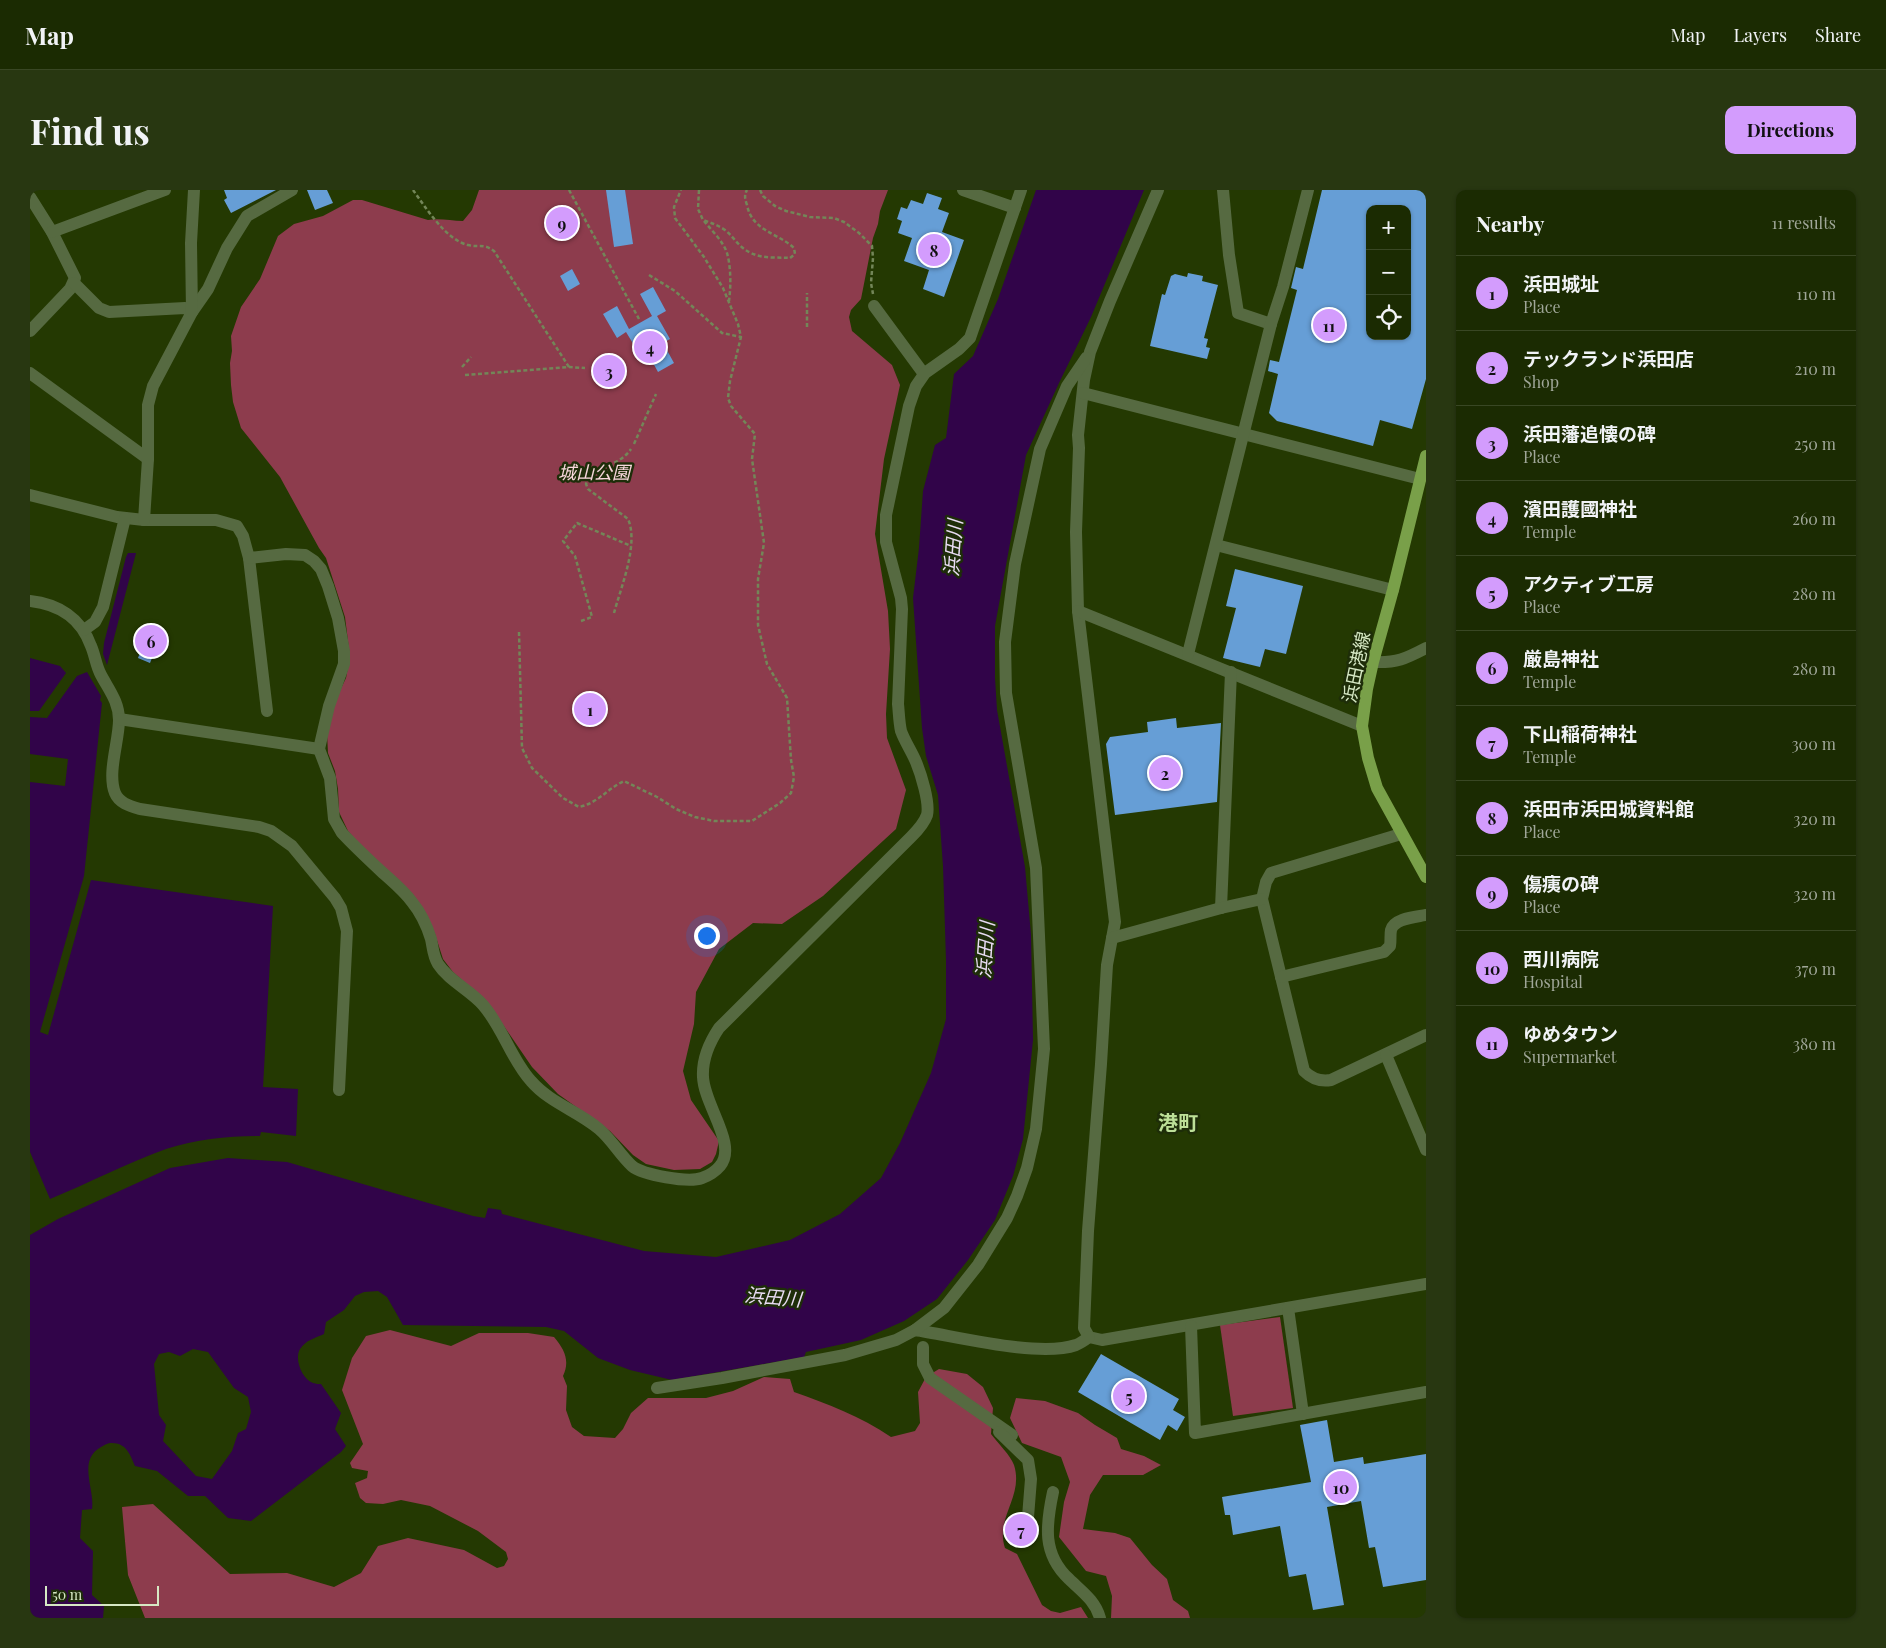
<!DOCTYPE html>
<html lang="en">
<head>
<meta charset="utf-8">
<style>
  :root { --surface:#1b2b02; --page:#283711; --text:#f1f3f6; --muted:#a0a799; --line:#394724; --accent:#d39cfd }
  body { margin:0; font-family:"Playfair Display","Noto Sans JP",serif; background:var(--page); color:var(--text) }
  .controls { position:absolute; right:15px; top:15px; display:grid; overflow:hidden; border-radius:10px; box-shadow:0 1px 4px #0004 }
  .controls button { width:45px; height:45px; display:grid; place-items:center; padding:0; border:0; border-bottom:1px solid var(--line); background:var(--surface); color:var(--text); font:25px sans-serif }
  .scale { position:absolute; left:15px; bottom:12px; width:114px; box-sizing:border-box; padding-left:5px; border:2px solid #d6e8c4; border-top:0; font-size:14px; line-height:18px; white-space:nowrap; color:#d6e8c4; -webkit-text-stroke:4px #1e2d09; paint-order:stroke }
  .you { position:absolute; left:676px; top:745px; width:18px; height:18px; margin:-12px; border:4px solid #fff; border-radius:50%; background:#1a73e8; box-shadow:0 0 0 8px #1a73e833 }
  .badge { display:grid; place-items:center; width:32px; height:32px; border-radius:50%; background:var(--accent); color:#111; font-size:16px; font-weight:700 }
  .pin { position:absolute; translate:-50% -50%; border:2px solid #fff; box-shadow:0 1px 5px #0006 }
  .list { margin:0; padding:0; list-style:none }
  h2 { display:flex; justify-content:space-between; align-items:center; height:65px; margin:0; padding:0 20px; font-size:21px }
  h2 small { font-size:16px; font-weight:400; color:var(--muted) }
  .list li { display:grid; grid-template-columns:32px 1fr auto; gap:15px; align-items:center; box-sizing:border-box; height:75px; padding:0 20px; border-top:1px solid var(--line) }
  .list b { display:block; font-size:19px; white-space:nowrap }
  .list p { margin:0; font-size:16px; white-space:nowrap; color:var(--muted) }
  .list em { font-size:16px; font-style:normal; color:var(--muted) }
  .icon { flex:none; width:28px; height:28px; fill:none; stroke:currentColor; stroke-width:2; stroke-linecap:round; stroke-linejoin:round }
  .map { position:relative; flex:none; width:1396px; height:1428px; overflow:hidden; border-radius:10px }
  header { display:flex; align-items:center; gap:30px; box-sizing:border-box; height:70px; padding:0 25px; background:var(--surface); border-bottom:1px solid var(--line) }
  header strong { font-size:24px }
  nav { display:flex; gap:28px; margin-inline-start:auto; font-size:18px }
  .intro { display:flex; align-items:center; justify-content:space-between; box-sizing:border-box; height:120px; padding:0 30px }
  h1 { margin:0; font-size:35px }
  .button { padding:12px 22px; border-radius:10px; background:var(--accent); color:#111; font-size:18px; font-weight:700 }
  main { display:flex; gap:30px; padding:0 30px }
  aside { flex:1; background:var(--surface); border-radius:10px; box-shadow:0 1px 4px #0004 }
  .map>svg:first-child { display:block }
  .green { fill:#8d3c4d }
  .water { fill:#310449; fill-rule:evenodd }
  .building { fill:#669ed6; fill-rule:evenodd }
  .lines { fill:none; stroke-linecap:round; stroke-linejoin:round }
  .path { stroke:#738658; stroke-width:2.5; stroke-dasharray:4 2.5; stroke-linecap:butt }
  .minor { stroke:#566a41; stroke-width:12 }
  .major { stroke:#79a049; stroke-width:12 }
  .labels { text-anchor:middle; dominant-baseline:central; stroke-width:5; stroke-linejoin:round; paint-order:stroke }
  .park-label { font-size:18px; font-style:italic; fill:#f7d7db; stroke:#1e2d09 }
  .street-label { font-size:18px; fill:#d6e8c4; stroke:#1e2d09 }
  .water-label { font-size:19px; font-style:italic; fill:#e9dcf4; stroke:#1e2d09 }
  .quarter-label { font-size:20px; font-weight:bold; fill:#bde098; stroke:#1e2d09 }
</style>
</head>
<body>
<header>
<strong>Map</strong>
<nav><a>Map</a><a>Layers</a><a>Share</a></nav>
</header>
<div class="intro"><h1>Find us</h1><a class="button">Directions</a></div>
<main>
<div class="map">
<svg width="1396" height="1428" viewBox="0 0 1396 1428">
  <rect width="100%" height="100%" fill="#243902"/>
  <g class="green">
    <path d="M449 0H858L850 21 848 34 843 48 831 109 821 120 819 127 822 141 862 175 870 195 854 269 845 344 858 421 860 459 856 524 857 548 876 600 866 639 793 706 752 734 723 733 689 759 666 802 664 834 653 881 661 910 689 951 686 964 682 972 670 979 644 980 616 974 603 965 580 941 528 904 502 877 458 813 423 782 413 769 405 744 318 641 309 622 308 599 305 581 298 563 297 543 306 509 316 488 320 467 315 427 296 368 289 358 250 287 211 238 203 212 201 195 200 173 202 161 201 146 211 117 230 89 248 46 264 34 293 26 323 10H332L398 30C410 28 421 31 433 31L442 20Z"/>
    <path d="M1250 1127 1263 1218 1203 1226 1190 1135Z"/>
    <path d="M360 1140 421 1156 449 1143H498L524 1147C535 1160 540 1171 533 1186L537 1196 536 1220 542 1237 554 1246 585 1248 593 1239 601 1223 618 1208H676L703 1201 734 1187 760 1189 764 1202C798 1214 830 1226 861 1247L885 1241 890 1233 888 1202 896 1187 909 1179 937 1184 953 1197 963 1218 961 1244C967 1252 981 1266 984 1275 994 1307 965 1327 975 1358L987 1364 1012 1415 1021 1421 1030 1423 1051 1417 1058 1428H115L98 1385 92 1317 123 1314 200 1384 257 1383 304 1397 331 1383 348 1356 378 1348 434 1360 467 1378 474 1376 478 1369 476 1362 448 1341 400 1316 371 1310 353 1314 336 1313 330 1308 325 1293 337 1288 338 1281 322 1278 320 1273 333 1254 312 1200 322 1168 336 1146Z"/>
    <path d="M986 1208 1015 1211 1048 1223 1065 1235 1087 1248 1091 1259 1114 1266 1131 1275 1113 1285H1073L1060 1305 1053 1339 1085 1343 1100 1348 1122 1375 1137 1389 1143 1410 1158 1421 1160 1428H1081L1082 1406 1076 1386 1056 1381 1029 1347 1034 1312 1040 1292 1031 1267 992 1253 980 1228Z"/>
  </g>
  <g class="water">
    <path d="M1006 0H1114L1061 127 1029 193 996 265 965 436V488L967 520 995 677 1001 745 1003 850 993 949 983 986 965 1030 938 1070 907 1109 874 1131 831 1150 776 1162 774 1167 642 1190 600 1180 568 1168 534 1141 516 1137 373 1135 357 1107 348 1101 334 1102 325 1106 314 1120 296 1132 294 1144C285 1148 276 1150 270 1159 264 1169 272 1189 283 1193 286 1194 289 1194 291 1194L311 1223 305 1239 316 1256 311 1262 221 1331 198 1328 175 1306H158L127 1281 105 1276C100 1264 96 1253 82 1253 77 1253 75 1255 71 1257 47 1270 65 1299 62 1319L52 1320 50 1348 63 1361 62 1405 74 1416 73 1428H0V1045L28 1029 140 978 198 968 257 972 443 1026 455 1028 458 1018 471 1020 472 1024 614 1061 686 1067 760 1050 810 1024 851 988 870 953 901 883 916 829V770L913 676 908 605 896 566 892 538 883 408 889 358 893 301 905 255 916 248 924 184 943 166 968 109ZM163 1159 178 1162 204 1198 218 1207 221 1222 216 1239 208 1243 202 1261 182 1289 166 1286 133 1251 136 1235 129 1225 124 1174 129 1164 139 1162 150 1166Z"/>
    <path d="M98 363H106L77 475 73 464 74 453 96 367Z"/>
    <path d="M0 468 30 476 36 483 9 521H0Z"/>
    <path d="M57 482 71 506 70 510 72 513 54 686 10 842 18 845 61 690 243 716 233 897 268 899 266 946 231 942 230 946C198 946 167 949 136 959 97 973 59 993 20 1009L0 962V592L35 596 38 569 0 564V527L17 528 47 486Z"/>
  </g>
  <g class="building">
    <path d="M194 0H246L201 23 194 10 197 8Z"/>
    <path d="M277 0H297L303 13 285 20Z"/>
    <path d="M576 0H595L603 54 584 57Z"/>
    <path d="M1292 0H1396V189L1382 239 1350 230 1343 256 1247 231 1239 223 1248 184 1238 181 1240 170 1249 172 1267 100 1261 98 1266 77 1273 79ZM1340 19H1377V146H1340Z"/>
    <path d="M897 3 912 8 908 19 919 23 912 42 934 50 914 107 893 99 899 80 874 71 882 48 868 43 872 31 867 29 871 17 877 19 881 10 893 14Z"/>
    <path d="M542 79 550 94 538 101 530 86Z"/>
    <path d="M1158 83 1173 86 1172 91 1188 95 1174 148 1178 149 1176 157 1180 158 1177 169 1120 156 1132 104 1135 105 1141 86 1145 84 1157 87Z"/>
    <path d="M623 97 636 121 627 126 640 149 633 153 644 173 628 182 617 162 610 165 596 142 587 148 573 124 587 116 599 139 622 126 610 104Z"/>
    <path d="M1205 379 1273 396 1256 464 1235 459 1230 477 1193 468 1206 418 1196 416Z"/>
    <path d="M113 438 135 447 128 465 124 463 120 473 108 468 112 457 106 455Z"/>
    <path d="M1146 528 1147 538 1191 533 1187 612 1085 625 1076 554 1080 547 1118 542 1117 532Z"/>
    <path d="M1071 1164 1149 1209 1143 1220 1155 1227 1147 1241 1138 1235 1130 1250 1048 1202Z"/>
    <path d="M1297 1230 1304 1272 1333 1267 1334 1274 1396 1264V1390L1353 1397 1345 1357 1339 1358 1331 1311 1297 1317 1314 1415 1283 1420 1276 1384 1259 1387 1250 1336 1203 1345 1200 1325H1195L1192 1307 1281 1292 1270 1235Z"/>
    <path d="M984 1331 997 1335 1001 1334 999 1348 981 1345Z"/>
  </g>
  <g class="lines">
    <g class="path">
      <path d="M383 0C396 18 416 50 438 55 450 58 453 53 464 61L539 177"/>
      <path d="M539 0 609 129"/>
      <path d="M669 0 668 19 673 30C681 33 688 35 695 40 705 48 708 57 721 63 733 69 748 67 760 68L765 64 764 58C748 43 722 41 717 15 715 9 714 5 717 0"/>
      <path d="M730 0 733 6 745 16 756 21 780 27 804 28 814 32 829 43 842 56 843 68 841 93 843 104"/>
      <path d="M674 31C682 41 693 51 697 63 701 77 701 96 699 111"/>
      <path d="M619 85 645 101 692 143 711 147"/>
      <path d="M777 137V103"/>
      <path d="M432 177 441 167"/>
      <path d="M435 185 539 177 555 178"/>
      <path d="M604 254 626 204"/>
      <path d="M584 423C591 397 609 354 598 329L558 299 556 294C563 275 588 278 601 259"/>
      <path d="M551 431 562 427 545 366 533 351 547 333 601 356"/>
      <path d="M489 442 492 558 502 578 533 608 549 617C568 613 577 599 594 591L627 607 646 619 665 627 684 631H722L750 613 761 603 764 587 761 570 757 508 737 474 728 435V389L734 353 722 269 725 244 701 216 698 208 700 191 711 147 708 134 693 98 674 67 645 28 644 17 651 0"/>
    </g>
    <g class="minor">
      <path d="M933 0 985 18"/>
      <path d="M1128 0 1080 111 1060 162 1054 190 1048 245 1049 258 1046 342 1048 421 1085 732 1077 775 1071 874 1058 1041 1054 1138 1059 1147 1072 1150 1396 1094"/>
      <path d="M1193 0 1199 65 1208 123 1241 134"/>
      <path d="M0 7 22 42 45 88 40 99 0 141"/>
      <path d="M22 42 135 0"/>
      <path d="M44 93 69 118 79 122 155 118 162 122 178 99 197 58 217 26 262 0"/>
      <path d="M844 116 891 180 895 183"/>
      <path d="M0 183 118 269"/>
      <path d="M1053 203 1390 289"/>
      <path d="M0 305 87 327 114 330H186L207 336 213 346 219 368 237 521"/>
      <path d="M114 330 118 269V215L123 196 162 122 161 53 164 0"/>
      <path d="M1186 355 1363 400"/>
      <path d="M219 368 256 364 275 365 284 371 291 379 298 396 308 428 314 461V474L299 516 289 559 300 588 304 629 312 643C325 657 339 670 353 683 363 692 374 701 382 712 391 723 397 736 401 749 403 758 403 766 408 774 419 791 440 800 453 815 473 838 481 869 501 891 520 913 548 921 569 939 582 950 590 965 602 976 613 985 658 993 672 988 678 986 686 981 690 976 708 955 674 915 673 887 672 869 679 853 689 838L881 647C887 641 894 634 897 625 900 613 891 584 886 572 882 562 875 552 871 541 869 532 869 523 868 514L872 419 871 408 856 352V325L879 216 886 196 895 183 929 159 940 148 991 0"/>
      <path d="M0 411C28 414 51 428 61 456 65 465 66 476 71 485 79 500 89 512 89 530 89 551 77 583 85 603 89 613 100 616 110 619L229 637 241 641 262 656 305 708 311 718 317 741 309 900"/>
      <path d="M1048 421 1332 536"/>
      <path d="M54 440 65 432 73 417 95 328"/>
      <path d="M1158 464 1241 134 1253 97 1278 0"/>
      <path d="M1343 472C1367 473 1375 469 1396 458"/>
      <path d="M89 529 289 559"/>
      <path d="M1371 644 1241 683 1236 692 1232 709 1274 881C1282 889 1290 892 1301 890L1396 845"/>
      <path d="M1191 718 1201 482"/>
      <path d="M1082 748 1191 718 1232 709"/>
      <path d="M1251 787 1354 762 1360 756C1361 750 1360 745 1361 740 1364 728 1386 727 1396 725"/>
      <path d="M1356 865 1396 960"/>
      <path d="M1258 1118 1273 1224"/>
      <path d="M1161 1136 1165 1243 1396 1202"/>
      <path d="M885 1140C925 1146 1009 1168 1046 1155 1051 1153 1055 1150 1059 1147"/>
      <path d="M893 1157V1174L900 1188 982 1245"/>
      <path d="M627 1198 692 1188 815 1165 866 1150 885 1140 914 1118 948 1075 977 1028 987 1006 997 978 1006 939 1014 859 1006 678 976 503 975 452 985 374 1010 259 1037 196 1056 168"/>
      <path d="M969 1242 998 1270 1001 1289 998 1327"/>
      <path d="M1023 1302C1016 1335 1012 1364 1039 1389 1051 1401 1065 1410 1070 1428"/>
    </g>
    <path class="major" d="M1396 266 1363 400 1343 472 1337 499 1332 536 1338 568 1347 598 1396 687"/>
  </g>
  <g class="labels">
    <g class="park-label">
      <text x="564" y="282">城山公園</text>
    </g>
    <g class="street-label">
      <text transform="translate(1326 477) rotate(-78)">浜田港線</text>
    </g>
    <g class="water-label">
      <text transform="translate(922 358) rotate(-86)">浜田川</text>
      <text transform="translate(954 760) rotate(-86)">浜田川</text>
      <text transform="translate(743 1106) rotate(5)">浜田川</text>
    </g>
    <g class="quarter-label">
      <text x="1148" y="931">港町</text>
    </g>
  </g>
</svg>
<div class="controls">
<button>+</button>
<button>−</button>
<button><svg class="icon" aria-label="locate" viewBox="0 0 24 24"><circle cx="12" cy="12" r="6"/><path d="M12 2v4M12 18v4M2 12h4M18 12h4"/></svg></button>
</div>
<div class="scale">50 m</div>
<div class="you"></div>
<div class="pin badge" style="left:560px;top:519px">1</div>
<div class="pin badge" style="left:1135px;top:583px">2</div>
<div class="pin badge" style="left:579px;top:181px">3</div>
<div class="pin badge" style="left:620px;top:157px">4</div>
<div class="pin badge" style="left:1099px;top:1206px">5</div>
<div class="pin badge" style="left:121px;top:451px">6</div>
<div class="pin badge" style="left:991px;top:1340px">7</div>
<div class="pin badge" style="left:904px;top:60px">8</div>
<div class="pin badge" style="left:532px;top:33px">9</div>
<div class="pin badge" style="left:1311px;top:1297px">10</div>
<div class="pin badge" style="left:1299px;top:135px">11</div>
</div>
<aside>
<h2>Nearby<small>11 results</small></h2>
<ul class="list">
<li><span class="badge">1</span><div><b>浜田城址</b><p>Place</p></div><em>110 m</em></li>
<li><span class="badge">2</span><div><b>テックランド浜田店</b><p>Shop</p></div><em>210 m</em></li>
<li><span class="badge">3</span><div><b>浜田藩追懐の碑</b><p>Place</p></div><em>250 m</em></li>
<li><span class="badge">4</span><div><b>濱田護國神社</b><p>Temple</p></div><em>260 m</em></li>
<li><span class="badge">5</span><div><b>アクティブ工房</b><p>Place</p></div><em>280 m</em></li>
<li><span class="badge">6</span><div><b>厳島神社</b><p>Temple</p></div><em>280 m</em></li>
<li><span class="badge">7</span><div><b>下山稲荷神社</b><p>Temple</p></div><em>300 m</em></li>
<li><span class="badge">8</span><div><b>浜田市浜田城資料館</b><p>Place</p></div><em>320 m</em></li>
<li><span class="badge">9</span><div><b>傷痍の碑</b><p>Place</p></div><em>320 m</em></li>
<li><span class="badge">10</span><div><b>西川病院</b><p>Hospital</p></div><em>370 m</em></li>
<li><span class="badge">11</span><div><b>ゆめタウン</b><p>Supermarket</p></div><em>380 m</em></li>
</ul>
</aside>
</main>
</body>
</html>
